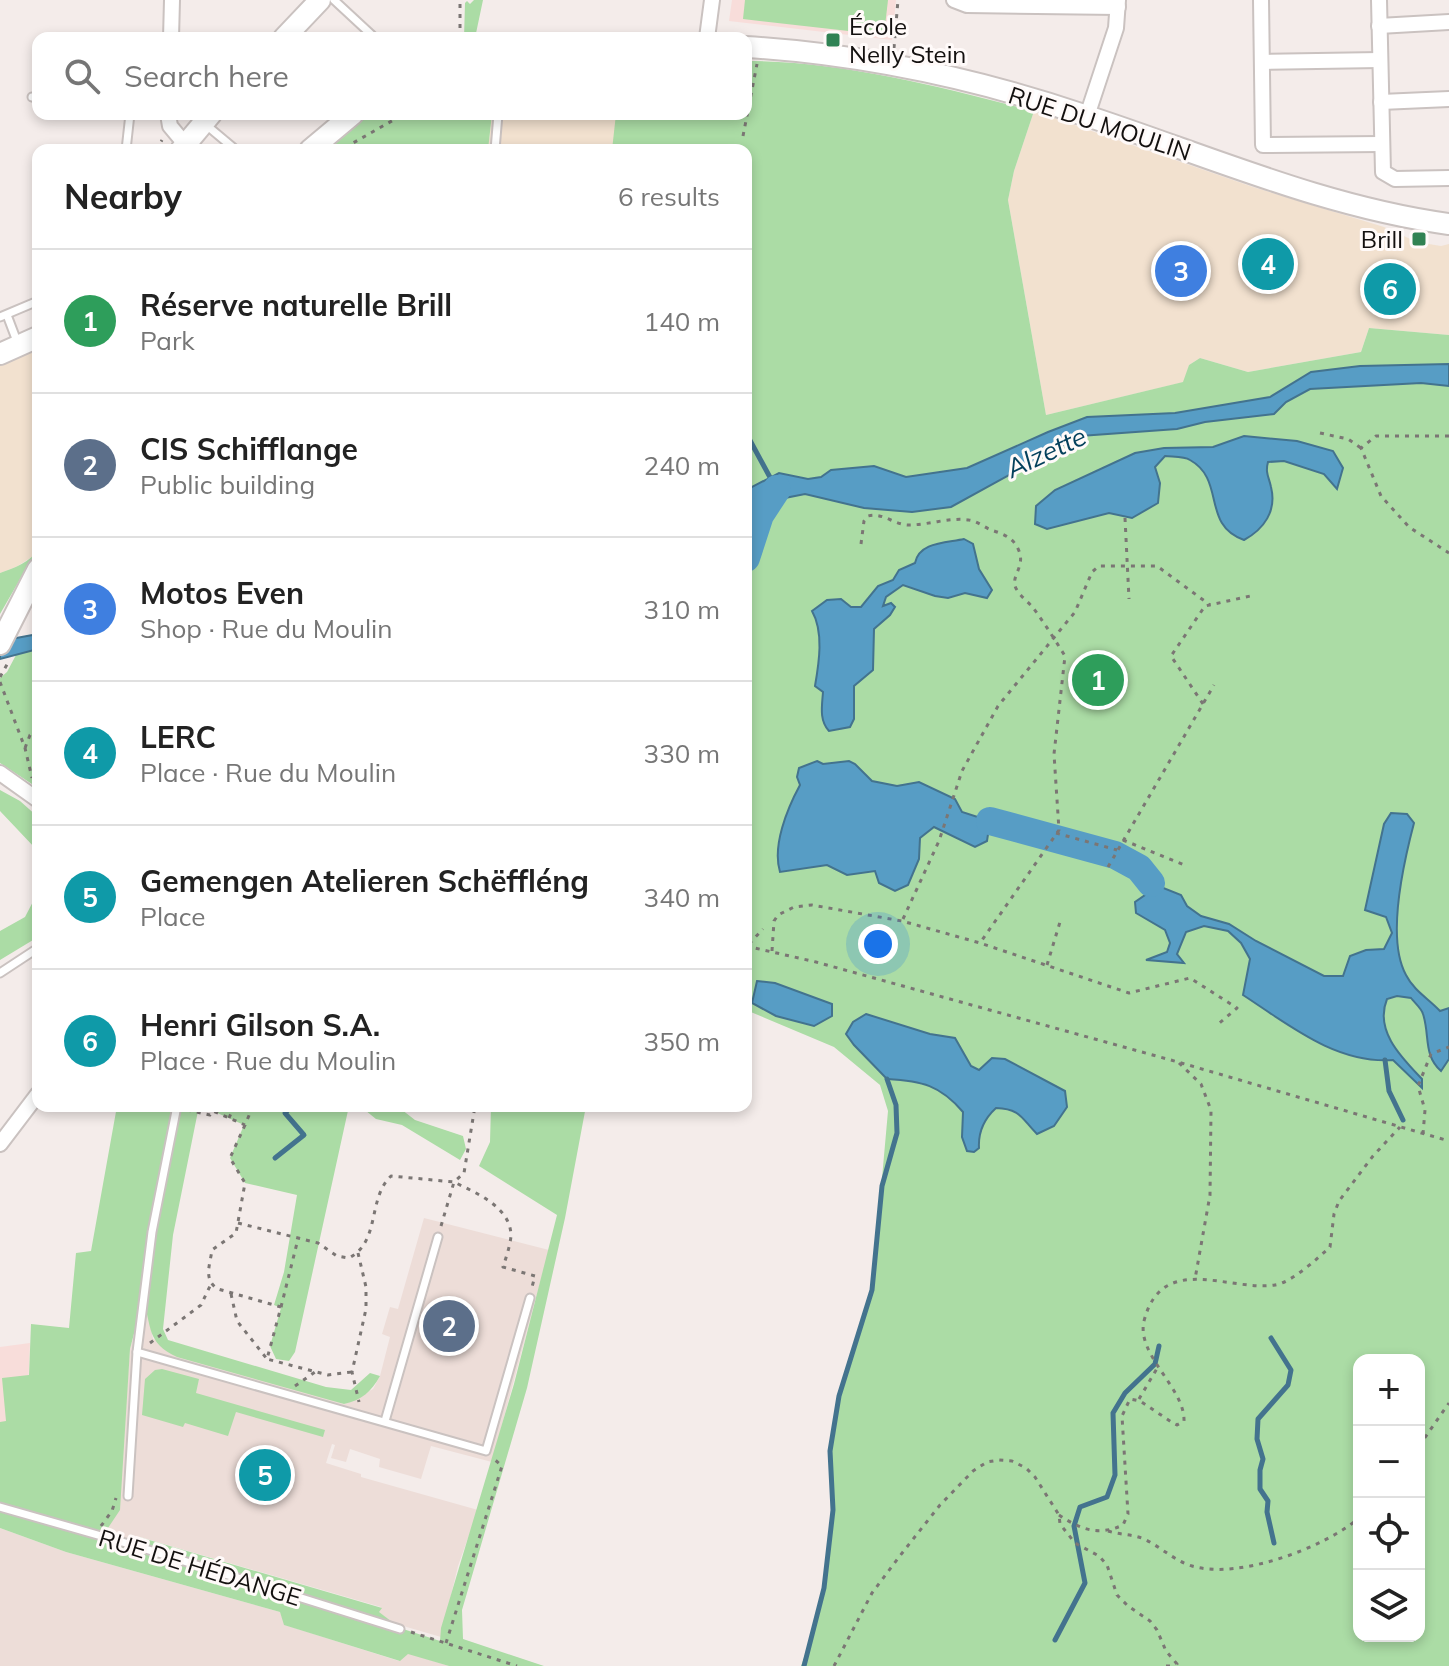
<!DOCTYPE html>
<html lang="en">
<head>
<meta charset="utf-8">
<style>
  :root { --surface:#fff; --page:#f2f2f2; --text:#222; --muted:#767676; --line:#e0e0e0; --accent:#2563eb }
  body { margin:0; font-family:Mulish,sans-serif; background:var(--page); color:var(--text) }
  .controls { position:absolute; right:24px; bottom:24px; display:grid; overflow:hidden; border-radius:16px; box-shadow:0 4px 12px #0003 }
  .controls button { width:72px; height:72px; display:grid; place-items:center; padding:0; border:0; border-bottom:2px solid var(--line); background:var(--surface); color:var(--text); font:40px sans-serif }
  .you { position:absolute; left:878px; top:944px; width:28px; height:28px; margin:-20px; border:6px solid #fff; border-radius:50%; background:#1a73e8; box-shadow:0 0 0 12px #1a73e833 }
  .badge { display:grid; place-items:center; width:52px; height:52px; border-radius:50%; background:var(--accent); color:#fff; font-size:26px; font-weight:700 }
  .pin { position:absolute; translate:-50% -50%; border:4px solid #fff; box-shadow:0 2px 8px #0006 }
  .list { margin:0; padding:0; list-style:none }
  h2 { display:flex; justify-content:space-between; align-items:center; height:104px; margin:0; padding:0 32px; font-size:34px }
  h2 small { font-size:26px; font-weight:400; color:var(--muted) }
  .list li { display:grid; grid-template-columns:52px 1fr auto; gap:24px; align-items:center; box-sizing:border-box; height:144px; padding:0 32px; border-top:2px solid var(--line) }
  .list b { display:block; font-size:30px; white-space:nowrap }
  .list p { margin:0; font-size:26px; white-space:nowrap; color:var(--muted) }
  .list em { font-size:26px; font-style:normal; color:var(--muted) }
  .icon { flex:none; width:44px; height:44px; fill:none; stroke:currentColor; stroke-width:2; stroke-linecap:round; stroke-linejoin:round }
  .map { position:relative; flex:none; width:1449px; height:1666px; overflow:hidden }
  .search { position:absolute; background:var(--surface); box-shadow:0 4px 12px #0003; left:32px; top:32px; width:720px; height:88px; display:flex; align-items:center; gap:20px; box-sizing:border-box; padding:0 28px; border-radius:16px; color:var(--muted); font-size:30px }
  .panel { position:absolute; background:var(--surface); box-shadow:0 4px 12px #0003; left:32px; top:144px; width:720px; height:968px; border-radius:16px }
  .map>svg:first-child { display:block }
  .commercial { fill:#f2e1cf }
  .built { fill:#edddd8 }
  .education { fill:#f8ddda }
  .green { fill:#abdca5; fill-rule:evenodd }
  .water { fill:#579dc5; stroke:#43738e; stroke-width:2 }
  .lines { fill:none; stroke-linecap:round; stroke-linejoin:round }
  .stream { stroke:#43738e; stroke-width:5 }
  .river { stroke:#579dc5; stroke-width:28 }
  .lane-casing { stroke:#cac2c0; stroke-width:11 }
  .street-casing { stroke:#cac2c0; stroke-width:18 }
  .secondary-casing { stroke:#cac2c0; stroke-width:24 }
  .path { stroke:#7b7674; stroke-width:3; stroke-dasharray:4 6; stroke-linecap:butt }
  .lane { stroke:#fff; stroke-width:7 }
  .street { stroke:#fff; stroke-width:14 }
  .secondary { stroke:#fff; stroke-width:20 }
  .poi-dot { fill:#318253; stroke:#fffaf9; stroke-width:3 }
  .labels { text-anchor:middle; dominant-baseline:central; stroke-width:6; stroke-linejoin:round; paint-order:stroke }
  .poi-label { font-size:24px; fill:#13100f; stroke:#fffaf9; text-anchor:start }
  .street-label { font-size:24px; fill:#13100f; stroke:#fffaf9 }
  .water-label { font-size:26px; font-style:italic; fill:#04405c; stroke:#fffaf9 }
</style>
</head>
<body>
<div class="map">
<svg width="1449" height="1666" viewBox="0 0 1449 1666">
  <rect width="100%" height="100%" fill="#f4ecea"/>
  <g class="commercial">
    <path d="M1034 111 1253 187 1384 227 1417 242 1441 246 1449 244V335L1369 328 1361 352 1248 372 1200 358 1189 365 1184 382 1046 415 1008 200 1014 171Z"/>
    <path d="M492 114H675L642 150H488Z"/>
    <path d="M38 337V549L35 555 16 567 0 573V353Z"/>
  </g>
  <g class="built">
    <path d="M424 1218 549 1250 492 1462 431 1446 421 1479 379 1467 380 1459 350 1449 346 1462 331 1458 335 1445 332 1444 326 1463 361 1474V1477L478 1510 458 1566 441 1637 393 1623 378 1612 381 1607 140 1537 136 1546 101 1536 125 1411 130 1349 144 1296 153 1339 344 1404 373 1389 380 1376 390 1337 382 1334 390 1307 398 1309Z"/>
    <path d="M0 1528 66 1552 280 1612 285 1625 399 1661 408 1653 449 1666H0Z"/>
  </g>
  <g class="education">
    <path d="M732 0H896L892 40 729 21Z"/>
    <path d="M30 1343 23 1507 0 1500V1347Z"/>
  </g>
  <g class="green">
    <path d="M474 0H483L475 38H464L465 3 467 1 470 4Z"/>
    <path d="M745 0H888L884 35 743 19Z"/>
    <path d="M746 61C843 61 940 87 1034 111L1014 171 1008 200 1046 415 1183 382 1189 365 1200 358 1248 372 1361 352 1369 328 1449 335V1666H801L814 1630 824 1588 833 1510 830 1451 839 1396 872 1290 888 1111 880 1085 834 1047 746 1010V150H612L616 114H746ZM866 1014 930 1034 955 1038 971 1066 979 1070 992 1058 1005 1060 1064 1091 1028 1125C1021 1111 1011 1109 996 1108 984 1119 978 1131 979 1148L974 1152 967 1151C966 1141 966 1119 963 1112 952 1085 911 1081 887 1079L854 1045 846 1034ZM1359 1360H1419V1636H1359Z"/>
    <path d="M370 114H492L488 150H329L338 138Z"/>
    <path d="M38 549V556L34 555 0 614V573C14 568 31 562 38 549Z"/>
    <path d="M38 649V788L0 763V678L7 672 16 655Z"/>
    <path d="M0 790 20 801 38 817V855L35 848 0 811Z"/>
    <path d="M38 892V937L0 960V931L25 917Z"/>
    <path d="M117 1106H349L295 1352 289 1361 276 1359 270 1346 281 1308 274 1305 284 1272 297 1195 245 1183 230 1158 244 1125 213 1111H198L173 1235 163 1329 168 1340 326 1387 351 1390 370 1373 380 1376C371 1392 362 1400 344 1404L177 1357C146 1343 152 1326 143 1299L130 1349 120 1510 108 1528 103 1527 101 1536 136 1546 139 1537 382 1608 379 1612 400 1628 440 1641 441 1628 514 1384 557 1215 479 1166 490 1142 491 1106H586L565 1218 527 1388 462 1610 463 1639 544 1666H449L408 1654 400 1661 284 1625 280 1612 66 1552 0 1528V1422L6 1421 2 1378 29 1375 31 1324 69 1328 76 1253 91 1251Z"/>
    <path d="M360 1106H397L415 1120 463 1136 466 1149 460 1160 402 1125 376 1119Z"/>
    <path d="M162 1369 199 1379 196 1393 325 1430 323 1437 236 1412 228 1436 185 1423 183 1427 142 1415 145 1379 155 1370Z"/>
  </g>
  <g class="water">
    <path d="M1449 364V386L1421 383 1310 389 1286 402 1274 414 1205 422 1177 429 1080 436 951 507 912 512 864 508 805 494 780 499 746 531V490L779 473 808 479 821 477 831 470 874 466 906 477 967 468 1048 432 1087 417 1175 413 1270 397 1311 372 1360 366Z"/>
    <path d="M1244 436 1297 441 1333 451 1343 468 1337 489 1324 474 1284 461 1268 462C1265 473 1269 477 1271 487 1277 511 1264 529 1244 540 1201 525 1226 480 1190 460 1184 456 1172 457 1165 456L1155 467 1160 483 1158 503 1132 518 1109 513 1047 529 1035 524 1036 506 1055 490 1135 453 1164 448 1213 447Z"/>
    <path d="M964 539 973 544 979 569 992 590 987 598 965 593 948 598 935 596 903 585 886 597 883 606 891 603 895 607 890 615 874 629 873 670 854 686V719L850 727 829 731C819 720 822 706 823 692L815 686C819 663 824 632 812 611L827 600 841 599 851 607H861L878 586 893 580 899 570 915 563C919 542 945 543 964 539Z"/>
    <path d="M38 634V649L0 659V641Z"/>
    <path d="M817 761 823 764 849 761 855 764 872 781 897 786 919 782 955 799 962 812 990 821 987 841 975 847 934 827 920 838 919 859 908 885 895 891 879 883 875 871 847 875 827 865 780 872C772 846 787 809 800 785L797 777 799 768Z"/>
    <path d="M1391 813 1407 814 1414 823C1404 861 1386 939 1406 975 1414 991 1429 999 1440 1011L1449 1008V1059L1441 1071C1423 1055 1430 1035 1423 1014 1422 1009 1415 1003 1411 998L1397 996 1387 999C1374 1031 1402 1058 1422 1079V1088L1393 1060C1336 1064 1289 1025 1243 995L1250 959 1241 943 1228 931 1204 926 1186 932 1177 954 1184 963 1146 960 1167 952 1170 943 1165 930 1136 913 1135 902 1145 895 1151 883 1181 895 1187 906 1201 916 1229 924 1256 941 1324 976H1343L1350 956 1366 950 1384 949 1392 933 1386 917 1365 910 1384 824Z"/>
    <path d="M757 981 775 983 832 1004V1016L814 1026 776 1016 752 1003Z"/>
    <path d="M866 1014 930 1034 955 1038 971 1066 979 1070 992 1058 1005 1059 1065 1091 1067 1107 1054 1126 1037 1134C1021 1118 1021 1109 996 1108 984 1119 978 1131 979 1148L974 1152 967 1151 962 1137 963 1112C940 1085 922 1081 887 1079L854 1045 846 1034 853 1022Z"/>
  </g>
  <g class="lines">
    <g class="stream">
      <path d="M746 433 772 481"/>
      <path d="M1385 1060 1389 1091 1403 1120"/>
      <path d="M275 1158 304 1135 285 1113 292 1106"/>
      <path d="M1271 1338 1291 1370 1288 1385 1258 1419 1257 1439 1263 1459 1260 1470V1489L1268 1501 1267 1512 1274 1543"/>
      <path d="M1055 1640 1085 1583 1074 1526 1080 1507 1107 1497 1115 1475 1113 1413 1125 1393 1155 1364 1159 1346"/>
      <path d="M804 1666 824 1588 833 1510 830 1451 839 1396 872 1290 882 1186 897 1133 896 1105 887 1079"/>
    </g>
    <g class="river">
      <path d="M746 558 760 515 777 489"/>
      <path d="M990 821 1115 855 1139 868 1151 883"/>
    </g>
    <g class="lane-casing">
      <g id="lane">
        <path d="M334 0 375 38"/>
        <path d="M32 97 38 98"/>
        <path d="M205 124 236 150"/>
        <path d="M126 150 130 114"/>
        <path d="M495 150 498 114"/>
        <path d="M7 315 18 344"/>
        <path d="M0 317 38 301"/>
        <path d="M0 973 38 948"/>
        <path d="M177 1106 152 1232 137 1352 486 1451 530 1298"/>
        <path d="M385 1421 438 1237"/>
        <path d="M128 1496 137 1352"/>
        <path d="M0 1507 136 1546 400 1629"/>
      </g>
    </g>
    <g class="street-casing">
      <g id="street">
        <path d="M954 0 967 5 1118 7"/>
        <path d="M1261 0 1263 145 1381 144"/>
        <path d="M1379 0 1383 172 1395 179 1449 178"/>
        <path d="M1379 26 1449 22"/>
        <path d="M171 38 172 0"/>
        <path d="M707 38 712 0"/>
        <path d="M1262 62 1380 60"/>
        <path d="M1381 102 1449 99"/>
        <path d="M168 114 170 126 185 144"/>
        <path d="M1087 116 1116 28 1118 0"/>
        <path d="M0 773 38 800"/>
        <path d="M0 1144 38 1094"/>
      </g>
    </g>
    <g class="secondary-casing">
      <g id="secondary">
        <path d="M284 38 320 0"/>
        <path d="M746 47C862 54 974 78 1084 115 1204 154 1323 207 1449 224"/>
        <path d="M181 150 211 114"/>
        <path d="M310 150 353 114"/>
        <path d="M0 354 38 337"/>
        <path d="M0 644 38 569"/>
      </g>
    </g>
    <g class="path">
      <path d="M460 38V0"/>
      <path d="M894 48 898 0"/>
      <path d="M743 136 757 64"/>
      <path d="M156 150 162 140"/>
      <path d="M347 150 353 143 404 114"/>
      <path d="M1320 433 1348 439 1361 448"/>
      <path d="M1449 436H1376L1361 448 1381 496 1409 527 1449 553"/>
      <path d="M1125 518 1129 599"/>
      <path d="M861 544 864 521 868 516C883 512 894 525 909 525 928 525 950 517 969 520 977 521 984 527 991 530 1004 534 1014 538 1019 551 1025 566 1012 575 1015 586 1018 595 1029 602 1034 609 1045 624 1055 640 1065 656L1054 754 1059 830 980 943"/>
      <path d="M0 677 9 661"/>
      <path d="M0 682 25 748 32 778"/>
      <path d="M1203 704 1171 656 1205 606 1255 595"/>
      <path d="M25 748 30 735 38 729"/>
      <path d="M1056 833 1117 850"/>
      <path d="M1123 840 1187 866"/>
      <path d="M1108 867 1214 685"/>
      <path d="M903 919 939 841 962 771 998 706 1075 612 1092 572 1099 566H1157L1210 605"/>
      <path d="M746 946 816 962 1178 1062 1449 1141"/>
      <path d="M772 951 774 921 778 915 794 907 812 905 902 921 980 943 1129 993 1190 978 1237 1008 1216 1026"/>
      <path d="M746 953 747 946 763 929"/>
      <path d="M1047 965 1060 922"/>
      <path d="M1179 1063 1201 1084 1211 1110 1210 1195 1195 1279"/>
      <path d="M187 1110 210 1115 213 1111 245 1125 253 1106"/>
      <path d="M229 1118 234 1106"/>
      <path d="M245 1125 230 1158 245 1183 236 1233 212 1250C210 1265 203 1280 218 1289L281 1307 267 1359 328 1375 352 1372"/>
      <path d="M1423 1134 1425 1110 1418 1086 1431 1054 1449 1047"/>
      <path d="M238 1223 318 1243 337 1256 349 1258C381 1241 367 1199 391 1176L454 1182 464 1173 475 1106"/>
      <path d="M441 1226 454 1182C476 1193 511 1207 511 1236 510 1246 506 1258 503 1267L535 1276 532 1287"/>
      <path d="M358 1253 366 1287V1309L352 1372 359 1402"/>
      <path d="M231 1294 237 1321 267 1359"/>
      <path d="M281 1307 298 1239"/>
      <path d="M150 1343 201 1305 211 1284"/>
      <path d="M295 1386 315 1372"/>
      <path d="M1139 1399 1159 1365"/>
      <path d="M1419 1446 1449 1403"/>
      <path d="M1059 1515C1081 1530 1099 1536 1123 1525L1128 1514 1122 1416 1130 1399 1140 1401 1173 1423 1177 1425 1184 1421C1185 1388 1136 1355 1144 1321 1162 1251 1229 1292 1275 1285 1291 1283 1318 1258 1330 1247L1334 1214 1339 1201 1373 1156 1400 1127"/>
      <path d="M101 1526 112 1511 116 1498"/>
      <path d="M1108 1531C1120 1535 1133 1534 1144 1539 1161 1547 1173 1560 1192 1566 1238 1580 1324 1548 1359 1518"/>
      <path d="M411 1632 517 1666"/>
      <path d="M446 1643 502 1466 494 1459"/>
      <path d="M834 1666 872 1593 899 1557 940 1505 973 1471 987 1462 999 1460 1012 1461 1026 1468 1035 1477 1059 1515 1060 1524 1075 1543 1099 1556 1107 1565 1117 1595 1128 1606 1150 1621 1157 1630 1166 1651 1177 1664 1175 1666"/>
      <path d="M1166 1666H1171"/>
    </g>
    <use href="#lane" class="lane"/>
    <use href="#street" class="street"/>
    <use href="#secondary" class="secondary"/>
  </g>
  <g class="poi-dot">
    <rect x="825" y="32" width="16" height="16" rx="4"/>
    <rect x="1411" y="231" width="16" height="16" rx="4"/>
  </g>
  <g class="labels">
    <g class="poi-label">
      <text x="849" y="26">École<tspan x="849" dy="28">Nelly Stein</tspan></text>
      <text x="1403" y="239" text-anchor="end">Brill</text>
    </g>
    <g class="street-label">
      <text transform="translate(1100 123) rotate(18)">RUE DU MOULIN</text>
      <text transform="translate(200 1567) rotate(17)">RUE DE HÉDANGE</text>
    </g>
    <g class="water-label">
      <text transform="translate(1046 452) rotate(-25)">Alzette</text>
    </g>
  </g>
</svg>
<div class="controls">
<button>+</button>
<button>−</button>
<button><svg class="icon" aria-label="locate" viewBox="0 0 24 24"><circle cx="12" cy="12" r="6"/><path d="M12 2v4M12 18v4M2 12h4M18 12h4"/></svg></button>
<button><svg class="icon" aria-label="layers" viewBox="0 0 24 24"><path d="M12 4l9 5-9 5-9-5zM3 14l9 5 9-5"/></svg></button>
</div>
<div class="you"></div>
<div class="pin badge" style="left:1098px;top:680px;background:#2e9e5b">1</div>
<div class="pin badge" style="left:449px;top:1326px;background:#5c6f8a">2</div>
<div class="pin badge" style="left:1181px;top:271px;background:#3f7fe0">3</div>
<div class="pin badge" style="left:1268px;top:264px;background:#0f9aa8">4</div>
<div class="pin badge" style="left:265px;top:1475px;background:#0f9aa8">5</div>
<div class="pin badge" style="left:1390px;top:289px;background:#0f9aa8">6</div>
<div class="search"><svg class="icon" aria-label="search" viewBox="0 0 24 24"><circle cx="10" cy="10" r="6"/><path d="M15 15l6 6"/></svg>Search here</div>
<section class="panel">
<h2>Nearby<small>6 results</small></h2>
<ul class="list">
<li><span class="badge" style="background:#2e9e5b">1</span><div><b>Réserve naturelle Brill</b><p>Park</p></div><em>140 m</em></li>
<li><span class="badge" style="background:#5c6f8a">2</span><div><b>CIS Schifflange</b><p>Public building</p></div><em>240 m</em></li>
<li><span class="badge" style="background:#3f7fe0">3</span><div><b>Motos Even</b><p>Shop · Rue du Moulin</p></div><em>310 m</em></li>
<li><span class="badge" style="background:#0f9aa8">4</span><div><b>LERC</b><p>Place · Rue du Moulin</p></div><em>330 m</em></li>
<li><span class="badge" style="background:#0f9aa8">5</span><div><b>Gemengen Atelieren Schëffléng</b><p>Place</p></div><em>340 m</em></li>
<li><span class="badge" style="background:#0f9aa8">6</span><div><b>Henri Gilson S.A.</b><p>Place · Rue du Moulin</p></div><em>350 m</em></li>
</ul>
</section>
</div>
</body>
</html>
